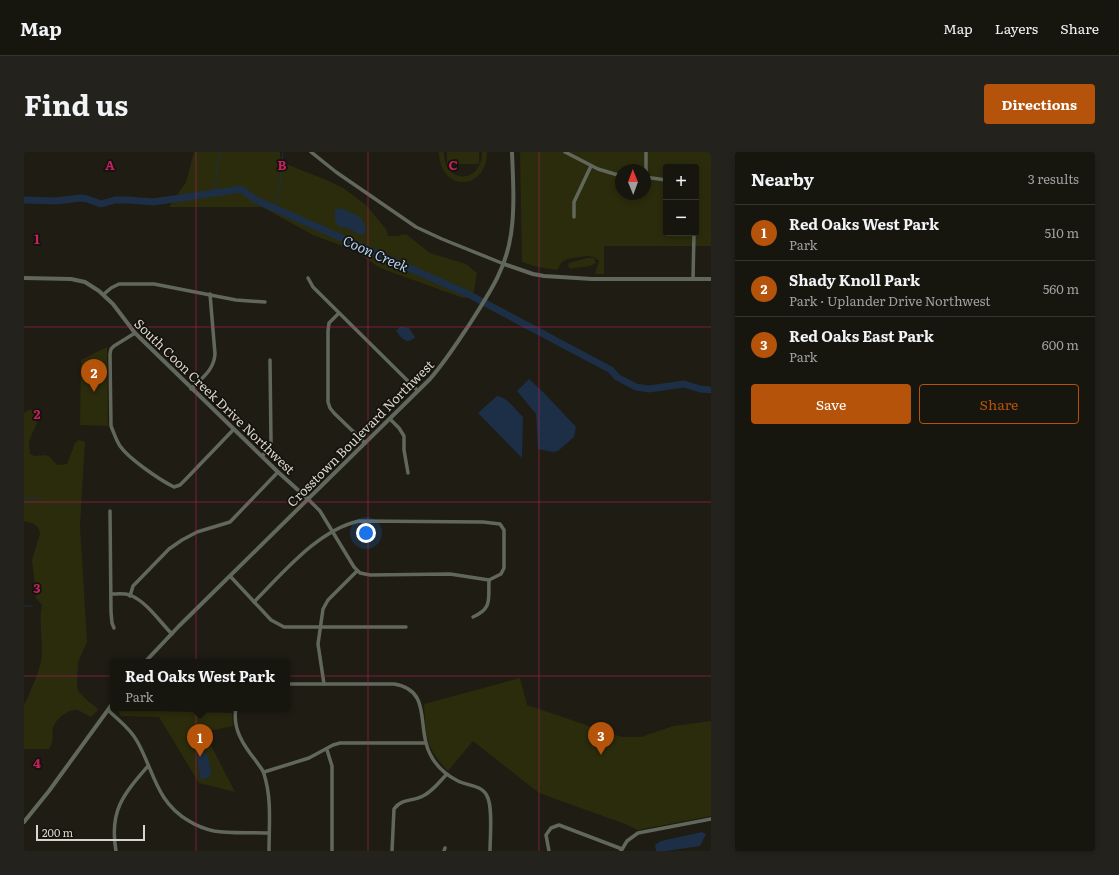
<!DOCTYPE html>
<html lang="en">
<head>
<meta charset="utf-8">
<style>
  :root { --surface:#16150e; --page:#23221c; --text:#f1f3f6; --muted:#9e9f9e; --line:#35342e; --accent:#b45309 }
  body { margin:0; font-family:Literata,serif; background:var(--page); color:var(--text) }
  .controls { position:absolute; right:12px; top:12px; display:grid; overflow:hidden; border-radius:4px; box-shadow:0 2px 6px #0003 }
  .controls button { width:36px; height:36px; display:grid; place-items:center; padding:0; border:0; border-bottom:1px solid var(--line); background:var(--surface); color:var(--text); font:20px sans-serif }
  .compass { position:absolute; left:591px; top:12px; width:36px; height:36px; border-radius:50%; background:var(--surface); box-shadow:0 2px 6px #0003; rotate:359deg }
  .scale { position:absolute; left:12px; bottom:10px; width:109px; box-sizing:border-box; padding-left:4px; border:2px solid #d7d5d0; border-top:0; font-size:11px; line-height:14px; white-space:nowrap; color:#d7d5d0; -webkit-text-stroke:3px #15130b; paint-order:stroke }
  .you { position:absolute; left:342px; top:381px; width:14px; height:14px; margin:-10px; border:3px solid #fff; border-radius:50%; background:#1a73e8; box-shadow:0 0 0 6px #1a73e833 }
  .badge { display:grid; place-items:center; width:26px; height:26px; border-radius:50%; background:var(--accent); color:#fff; font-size:13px; font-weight:700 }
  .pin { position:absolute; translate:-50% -33px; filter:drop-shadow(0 1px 2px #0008) }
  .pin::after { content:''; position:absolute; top:21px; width:14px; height:12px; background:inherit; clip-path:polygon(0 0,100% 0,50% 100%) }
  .popup { position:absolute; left:86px; top:507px; width:180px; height:52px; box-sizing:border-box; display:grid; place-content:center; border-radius:4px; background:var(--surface); filter:drop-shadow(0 1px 3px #0005); font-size:13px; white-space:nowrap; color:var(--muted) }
  .popup b { font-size:15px; color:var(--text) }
  .popup::after { content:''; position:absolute; left:50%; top:100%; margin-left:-8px; border:8px solid transparent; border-top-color:var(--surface) }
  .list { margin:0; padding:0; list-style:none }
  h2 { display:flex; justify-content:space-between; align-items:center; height:52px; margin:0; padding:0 16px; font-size:17px }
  h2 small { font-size:13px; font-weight:400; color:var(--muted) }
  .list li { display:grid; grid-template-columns:26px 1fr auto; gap:12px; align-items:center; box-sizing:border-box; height:56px; padding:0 16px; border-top:1px solid var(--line) }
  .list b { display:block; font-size:15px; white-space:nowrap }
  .list p { margin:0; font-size:13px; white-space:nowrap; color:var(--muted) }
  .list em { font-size:13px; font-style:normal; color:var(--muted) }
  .actions { display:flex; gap:8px; padding:12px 16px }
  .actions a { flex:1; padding:9px 0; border:1px solid var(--accent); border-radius:4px; text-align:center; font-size:14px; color:var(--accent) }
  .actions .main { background:var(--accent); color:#fff }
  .map { position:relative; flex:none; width:687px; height:699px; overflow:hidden; border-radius:4px }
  header { display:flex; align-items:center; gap:24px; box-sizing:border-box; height:56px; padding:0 20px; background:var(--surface); border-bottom:1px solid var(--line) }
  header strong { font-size:19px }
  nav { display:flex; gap:22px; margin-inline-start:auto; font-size:14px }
  .intro { display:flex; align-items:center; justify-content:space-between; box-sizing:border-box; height:96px; padding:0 24px }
  h1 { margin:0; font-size:28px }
  .button { padding:10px 18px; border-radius:4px; background:var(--accent); color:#fff; font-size:14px; font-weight:700 }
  main { display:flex; gap:24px; padding:0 24px }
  aside { flex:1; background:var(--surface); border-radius:4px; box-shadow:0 2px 6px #0003 }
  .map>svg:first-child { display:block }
  .green { fill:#2b2c0c; fill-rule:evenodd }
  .water { fill:#1c2f46 }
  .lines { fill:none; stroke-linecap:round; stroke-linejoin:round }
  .stream { stroke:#1c2f46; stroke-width:1 }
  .river { stroke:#1c2f46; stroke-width:7 }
  .minor { stroke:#61685b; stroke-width:3.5 }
  .tertiary { stroke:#61685b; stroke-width:4 }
  .grid { fill:none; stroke:#c32161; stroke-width:1; stroke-opacity:0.55 }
  .labels { text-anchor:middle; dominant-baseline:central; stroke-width:3.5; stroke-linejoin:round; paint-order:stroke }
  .street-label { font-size:13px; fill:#d7d5d0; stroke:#15130b }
  .water-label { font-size:14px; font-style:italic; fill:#b2d2f8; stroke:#15130b }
  .grid-label { font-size:13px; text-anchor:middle; font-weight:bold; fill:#c32161; stroke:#15130b; stroke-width:3.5; stroke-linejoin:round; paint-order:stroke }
</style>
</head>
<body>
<header>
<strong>Map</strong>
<nav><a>Map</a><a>Layers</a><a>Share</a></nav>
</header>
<div class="intro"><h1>Find us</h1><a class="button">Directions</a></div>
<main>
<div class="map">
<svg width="687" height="699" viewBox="0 0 687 699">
  <rect width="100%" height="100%" fill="#1e1c13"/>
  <g class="green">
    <path d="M170 0H256L257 10 305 29 319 36 342 53 362 77 364 84H373L382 82 406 101 442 112 453 121 449 144 439 146 356 116 341 106 335 100 289 83 238 55H145L162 30Z"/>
    <path d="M415 0H420C420 33 458 32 458 0H463C463 40 415 40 415 0Z"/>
    <rect x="423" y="0" width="32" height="12"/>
    <path d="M496 0H687V94H580V122H571L575 109 570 105 563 104 543 107 538 110 533 118 513 115 498 110ZM642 15H672V81H642ZM597 18H621V42H597Z"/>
    <path d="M563 106H570L572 111 566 114 549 116 546 117 544 114 545 111Z"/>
    <path d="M83 195 84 274 56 273 57 208Z"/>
    <path d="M4 258H9C18 276 7 276 5 292 5 295 6 299 6 302L10 304C25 303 23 301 33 313L43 312 51 291 55 288 61 290 56 373 63 490 54 510 53 532 54 539 65 550 71 554 74 558 67 565C63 563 57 559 53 558 43 557 31 568 29 576 27 585 31 587 25 597H0V552L2 550C7 537 14 523 17 509 20 491 14 472 18 453L12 446 8 408 16 382C15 372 8 371 0 369V261Z"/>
    <path d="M496 526 503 553 598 585H617L649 574 687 569V664L614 678 601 672 515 641 449 589 424 619C401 596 402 582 400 552Z"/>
    <path d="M94 558 208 561 209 574 180 580 211 640 175 631 135 565 97 564Z"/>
  </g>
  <g class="water">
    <path d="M316 56C329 62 344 64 341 81L338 83C328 80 326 74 315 75 311 71 310 63 311 58Z"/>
    <path d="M376 175 385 176 391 185C383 194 377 186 372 179Z"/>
    <path d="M505 227 520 241 552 275 550 285 534 299 529 300 514 297 512 262 493 239Z"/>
    <path d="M473 244C483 245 492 258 499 265L498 306 454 261Z"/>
    <path d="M177 600 183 603 185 609 187 623 180 627 176 626 173 603Z"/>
    <path d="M678 680 682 682 676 694 642 699H632L631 693 637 689Z"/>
  </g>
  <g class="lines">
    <g class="stream">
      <path d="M190 41 196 0"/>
      <path d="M251 56 256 30 259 0"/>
      <path d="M0 346H17"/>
      <path d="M0 454H8"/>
    </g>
    <path class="river" d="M0 48 32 49 57 46 63 47 77 52 91 48H104L129 50 217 37 232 48 444 142 587 218 593 225 612 235 625 237 660 232 676 237 687 238"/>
    <g class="minor">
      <path d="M287 0 312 20 392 75 418 87 480 112"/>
      <path d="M541 0 574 17 597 24"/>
      <path d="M621 25 642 28"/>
      <path d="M622 25V0"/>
      <path d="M550 65V50L567 14"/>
      <path d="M284 126 289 135 394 239"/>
      <path d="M669 127 670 81"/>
      <path d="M80 142 87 136 95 132H130L212 148 241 150"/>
      <path d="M315 161 305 171 304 179V250L306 256 310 261 341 291"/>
      <path d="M111 181 90 194 87 197 86 202 87 274C90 281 92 288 96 294 105 307 136 328 150 335L156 333 162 327 210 277"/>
      <path d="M167 237C178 226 190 218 191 202L186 142"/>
      <path d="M366 267 375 276 380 284V298L384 321"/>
      <path d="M238 304 246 295 247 290 246 208"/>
      <path d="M284 347 296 359 330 415 336 421 346 423 426 422 465 428"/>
      <path d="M86 359 87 460 88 471 90 476"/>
      <path d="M206 424 247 468 260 475H382"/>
      <path d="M87 442C93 442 100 441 106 443 123 450 135 469 148 482"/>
      <path d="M106 444 109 434 145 397 158 388 173 380 206 370 254 320"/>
      <path d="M230 450C259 421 294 378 335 369L459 370 476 372 480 378V416L477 422 465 428"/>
      <path d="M449 465C469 456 464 447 465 428"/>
      <path d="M263 532H370C409 538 392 576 406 602 412 614 422 623 434 629 444 634 458 633 463 644 469 654 466 687 466 699"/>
      <path d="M300 532 294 492 299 457 304 448 333 419"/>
      <path d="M212 556C208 577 220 594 232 609 235 614 239 617 240 622 248 647 245 673 245 699"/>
      <path d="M84 558C94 568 106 576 113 589 130 619 132 650 165 669 173 674 181 677 190 679 208 682 227 680 245 681"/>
      <path d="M303 598 308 614V699"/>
      <path d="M240 620 285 606 309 593 316 591H401"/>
      <path d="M92 699C85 659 99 643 124 614"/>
      <path d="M368 699 370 657C378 646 387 650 399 644 409 639 415 630 423 622"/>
      <path d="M420 699 421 696"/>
      <path d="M525 699 522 683 527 676 535 673 598 697"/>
      <path d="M597 699 603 689 614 681 687 667"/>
    </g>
    <g class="tertiary">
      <path d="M480 112 509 122 520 124 568 127H687"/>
      <path d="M0 126 47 127 61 130 75 139 89 152 111 181 254 320 284 347"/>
      <path d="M121 510 155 474 406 227C421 210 433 191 445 173 464 143 482 118 487 82 491 55 489 27 488 0"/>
      <path d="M0 670 25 639 89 551"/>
    </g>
  </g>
  <path class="grid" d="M172 0V699M344 0V699M515 0V699M0 175H687M0 350H687M0 524H687"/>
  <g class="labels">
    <g class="street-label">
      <text transform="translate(191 244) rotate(44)">South Coon Creek Drive Northwest</text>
      <text transform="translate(336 281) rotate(-45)">Crosstown Boulevard Northwest</text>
    </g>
    <g class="water-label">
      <text transform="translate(352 101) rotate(24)">Coon Creek</text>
    </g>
  </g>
  <g class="grid-label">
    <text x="86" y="18">A</text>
    <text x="258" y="18">B</text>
    <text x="429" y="18">C</text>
    <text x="13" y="92">1</text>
    <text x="13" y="267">2</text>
    <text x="13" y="441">3</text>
    <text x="13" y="616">4</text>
  </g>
</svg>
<div class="controls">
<button>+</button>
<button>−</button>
</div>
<svg class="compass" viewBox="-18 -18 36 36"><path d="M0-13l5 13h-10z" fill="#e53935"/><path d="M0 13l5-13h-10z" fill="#9e9f9e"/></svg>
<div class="scale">200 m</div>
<div class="you"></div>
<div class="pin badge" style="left:176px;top:605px">1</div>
<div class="popup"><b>Red Oaks West Park</b>Park</div>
<div class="pin badge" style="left:70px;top:240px">2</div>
<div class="pin badge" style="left:577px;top:603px">3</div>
</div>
<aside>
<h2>Nearby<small>3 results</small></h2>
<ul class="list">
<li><span class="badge">1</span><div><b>Red Oaks West Park</b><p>Park</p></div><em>510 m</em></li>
<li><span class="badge">2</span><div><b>Shady Knoll Park</b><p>Park · Uplander Drive Northwest</p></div><em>560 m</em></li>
<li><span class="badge">3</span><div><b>Red Oaks East Park</b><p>Park</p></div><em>600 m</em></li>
</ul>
<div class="actions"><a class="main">Save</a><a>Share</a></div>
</aside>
</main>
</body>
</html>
